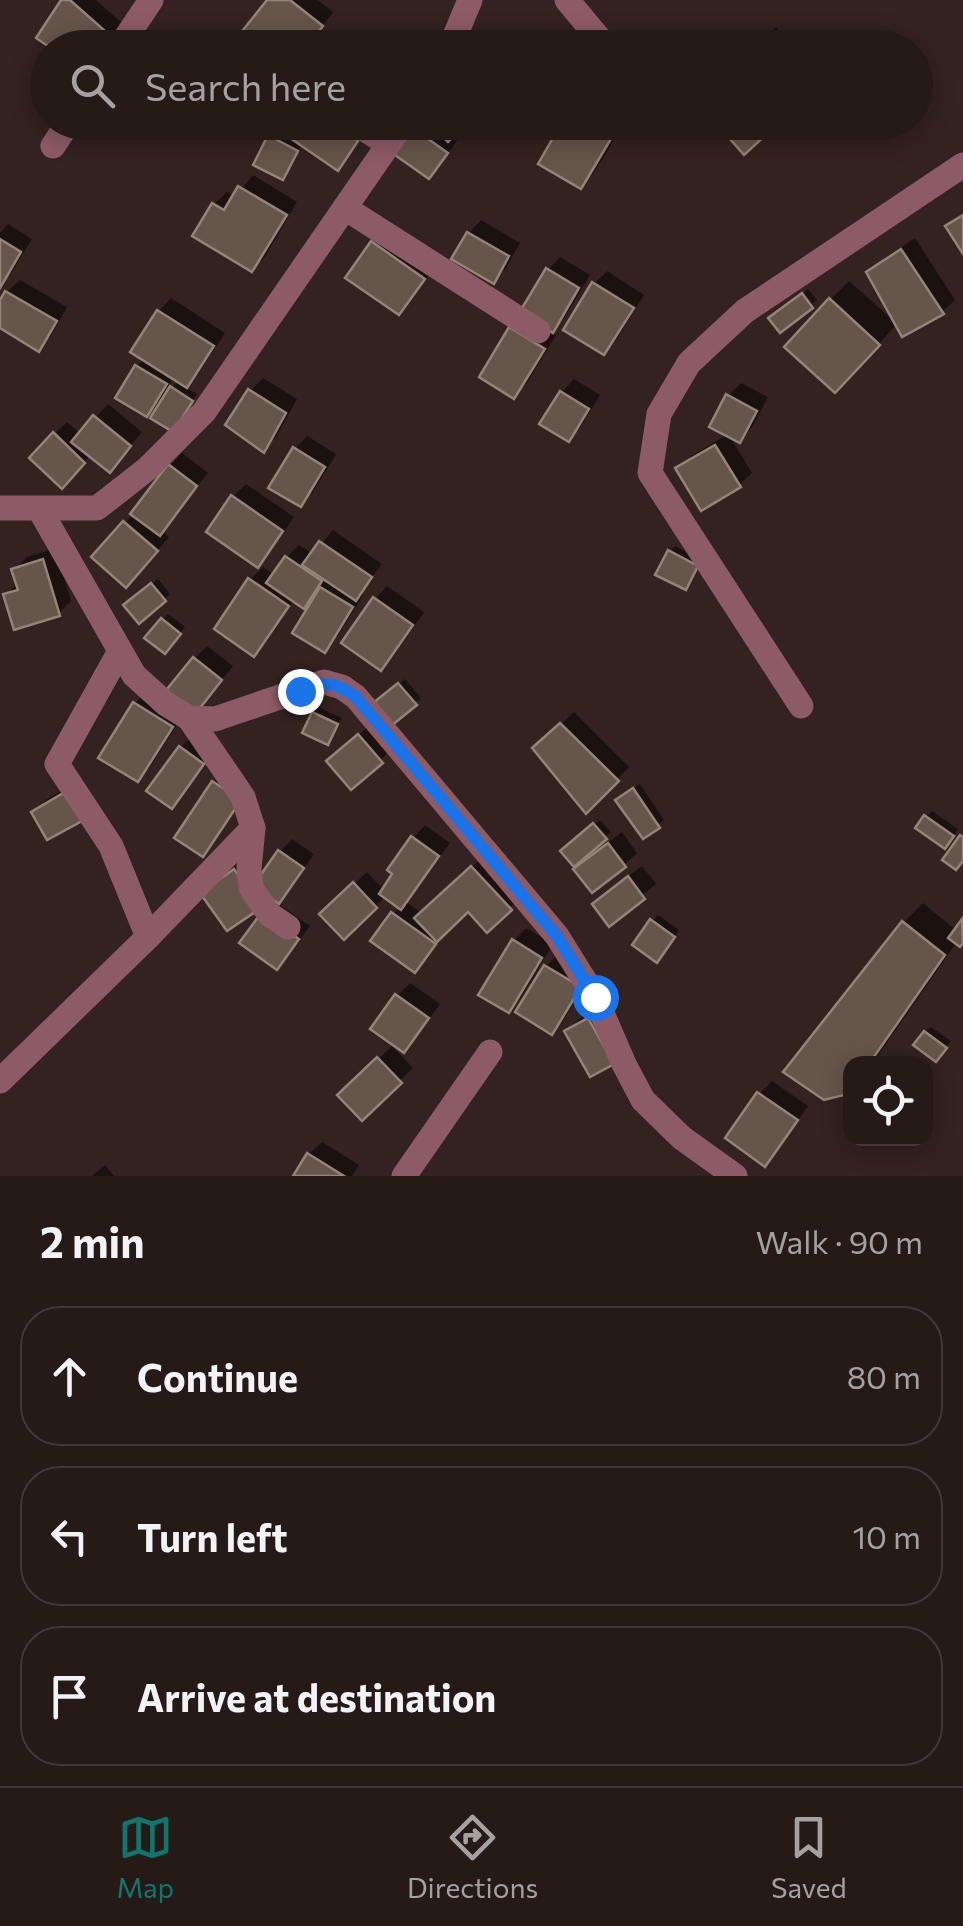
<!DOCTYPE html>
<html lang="en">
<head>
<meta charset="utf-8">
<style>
  :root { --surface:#261a17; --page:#2e2320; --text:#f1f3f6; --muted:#a4a1a1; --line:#423836; --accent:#0f766e }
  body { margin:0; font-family:Commissioner,sans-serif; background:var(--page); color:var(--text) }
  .controls { position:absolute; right:30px; bottom:30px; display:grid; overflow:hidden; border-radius:20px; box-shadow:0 5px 25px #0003 }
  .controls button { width:90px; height:90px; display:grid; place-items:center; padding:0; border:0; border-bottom:2px solid var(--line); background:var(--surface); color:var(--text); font:50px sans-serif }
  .stop { position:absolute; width:30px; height:30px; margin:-22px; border:8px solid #1a73e8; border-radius:50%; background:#fff }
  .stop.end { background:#1a73e8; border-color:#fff; box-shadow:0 2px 10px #0008 }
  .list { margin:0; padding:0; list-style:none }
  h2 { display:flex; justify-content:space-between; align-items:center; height:130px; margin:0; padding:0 40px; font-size:42px }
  h2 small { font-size:32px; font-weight:400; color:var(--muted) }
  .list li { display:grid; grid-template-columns:65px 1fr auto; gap:30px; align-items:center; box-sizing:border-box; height:140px; margin:0 20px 20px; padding:0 20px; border:2px solid var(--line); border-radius:40px }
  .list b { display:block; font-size:38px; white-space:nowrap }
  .list em { font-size:32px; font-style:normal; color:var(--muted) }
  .icon { flex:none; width:55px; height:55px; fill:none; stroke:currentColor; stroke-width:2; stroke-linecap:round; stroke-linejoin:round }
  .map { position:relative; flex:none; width:963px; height:1176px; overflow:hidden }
  .search { position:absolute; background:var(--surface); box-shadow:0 5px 25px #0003; left:30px; right:30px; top:30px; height:110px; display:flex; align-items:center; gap:25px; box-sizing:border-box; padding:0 35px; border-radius:55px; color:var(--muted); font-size:38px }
  .sheet { height:610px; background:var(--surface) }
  nav { display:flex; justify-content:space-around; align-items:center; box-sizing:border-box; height:140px; border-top:2px solid var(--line); background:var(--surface); font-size:28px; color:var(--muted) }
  nav a { display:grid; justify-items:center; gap:5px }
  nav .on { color:var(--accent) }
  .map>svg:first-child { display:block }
  .shadow { fill:#0007; fill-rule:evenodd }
  .building { fill:#65554b; stroke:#948378; stroke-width:2.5 }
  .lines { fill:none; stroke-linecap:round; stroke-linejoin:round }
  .street { stroke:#8d5b65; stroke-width:25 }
  .route { stroke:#1a73e8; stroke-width:12 }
</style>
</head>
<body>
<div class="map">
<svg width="963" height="1176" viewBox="0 0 963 1176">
  <rect width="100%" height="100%" fill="#33221f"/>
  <g class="shadow">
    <path d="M64 0H96L124 25 111 48Z"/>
    <path d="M270 0H318L333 12 306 48Z"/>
    <path d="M776 27 796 48H755Z"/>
    <path d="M281 122H362L369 127 350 155 337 168 302 143 288 172 282 177 270 136 279 128Z"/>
    <path d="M418 122H464L452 135 458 139 442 163 429 176 412 128Z"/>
    <path d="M565 122H625L593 174 580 186Z"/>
    <path d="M253 175 297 202 265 257 252 269 196 236 214 204 227 192 235 197Z"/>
    <path d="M481 220 520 243 506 268 494 280 469 233Z"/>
    <path d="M8 224 32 239 12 272 0 285V233Z"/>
    <path d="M385 230 436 265 412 299 399 312 373 243Z"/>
    <path d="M915 238 955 300 942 312 869 273 882 260Z"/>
    <path d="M560 257 590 275 565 317 550 332 556 335 527 383 514 396 548 270Z"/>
    <path d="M607 271 644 295 617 339 604 352 594 284Z"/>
    <path d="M20 280 67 307 51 336 38 348 0 325V305L7 292Z"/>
    <path d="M849 281 897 324 854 371 830 300Z"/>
    <path d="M808 289 817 300 780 330 777 312Z"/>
    <path d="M171 298 225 333 199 372 185 387 197 394 178 424 162 398 147 414 137 366 145 358 159 311ZM174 377 179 380 167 393 165 392Z"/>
    <path d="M263 378 297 399 276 437 263 449 250 391Z"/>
    <path d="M574 379 600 395 581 426 569 439 562 392Z"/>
    <path d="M741 383 768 397 752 428 740 440 729 435 752 473 739 485 678 469 691 456 728 434V396Z"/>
    <path d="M108 404 142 432 110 470 91 454 75 473 54 434 67 422 81 434Z"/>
    <path d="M307 436 336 454 313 492 300 504 295 449Z"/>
    <path d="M182 453 208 473 162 531 169 537 139 572 94 557 135 512 170 466Z"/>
    <path d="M246 484 294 517 270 552 258 564 233 497Z"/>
    <path d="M333 530 382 564 361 592 364 594 337 637 324 650 319 589 303 605 295 599 267 641 254 653 250 580 263 567 274 575 287 557 299 545 313 554Z"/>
    <path d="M675 546 702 560 691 582 686 587 670 551Z"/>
    <path d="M56 548 71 601 58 614 6 595 18 583 14 570 27 557Z"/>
    <path d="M158 579 170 594 165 599 132 600Z"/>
    <path d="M387 586 424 612 394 655 381 668 375 599Z"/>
    <path d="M168 614 185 627 170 645 163 619Z"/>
    <path d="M207 646 233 666 205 701 195 658Z"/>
    <path d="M405 679 421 698 415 703 382 698Z"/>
    <path d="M147 691 184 714 150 767 138 779 135 704Z"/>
    <path d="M320 708 342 718 333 736 327 742 314 713Z"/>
    <path d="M574 712 629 767 586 811 548 736Z"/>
    <path d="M371 724 393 748 352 786 342 749Z"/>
    <path d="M193 735 215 751 184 793 172 806 181 747Z"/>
    <path d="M227 770 252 787 215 841 203 854 214 783Z"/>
    <path d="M79 781 93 806 34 812 47 799Z"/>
    <path d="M640 784 664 820 643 836 624 795Z"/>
    <path d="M932 811 958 829 951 840 926 817Z"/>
    <path d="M600 820 611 832 605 837 569 845Z"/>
    <path d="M425 825 450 843 406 902 422 913 485 855 522 896 487 929 468 909 447 929 427 957 414 970 393 914 401 907 386 896 344 936 323 914 367 872 384 890 413 838Z"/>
    <path d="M622 832 637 853 624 865 589 857Z"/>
    <path d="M292 839 314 854 291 889 277 903 310 926 289 954 277 967 263 914 216 881 247 859 261 879 280 852Z"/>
    <path d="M642 866 656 884 609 923 608 892Z"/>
    <path d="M923 903 957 931 963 922V940L960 944 957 942 872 1064H850V1087L846 1092 787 1072 904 922Z"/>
    <path d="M658 915 679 930 663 954 652 921Z"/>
    <path d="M526 928 553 944 521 997 508 1010 514 941Z"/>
    <path d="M558 954 592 974 564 1019 551 1032 546 966Z"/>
    <path d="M410 983 440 1004 416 1037 404 1050 374 1028 397 996Z"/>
    <path d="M602 1007 625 1050 567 1032 579 1019Z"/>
    <path d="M931 1027 951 1041 941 1053 925 1032Z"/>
    <path d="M392 1046 413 1068 362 1117 341 1095Z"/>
    <path d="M772 1081 808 1106 777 1151 764 1164 759 1094Z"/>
    <path d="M322 1142 359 1165 352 1176H295L309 1154Z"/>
    <path d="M105 1165 114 1176H92Z"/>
  </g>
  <g class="building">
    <path d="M61 0H70L113 38 108 48H51L36 38Z"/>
    <path d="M267 0H290L323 26 306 48H265L243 30Z"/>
    <path d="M278 122H331L358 141 338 171 274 127Z"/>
    <path d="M427 122H466L448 142Z"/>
    <path d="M562 122H583L611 139 581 189 538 164Z"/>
    <path d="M734 122H780L744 155 724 132Z"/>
    <path d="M410 126 448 153 429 179 392 153Z"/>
    <path d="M268 135 298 151 283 180 253 165Z"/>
    <path d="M238 186 287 215 252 272 192 236 212 203 224 210Z"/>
    <path d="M963 215V254L945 226Z"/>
    <path d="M467 232 509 256 494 284 451 259Z"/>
    <path d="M0 239 21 252 0 288Z"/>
    <path d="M371 241 425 279 399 315 345 278Z"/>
    <path d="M901 249 944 314 902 337 866 272Z"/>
    <path d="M546 268 579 288 553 333 519 313Z"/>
    <path d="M592 282 634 308 604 355 563 330Z"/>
    <path d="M5 291 57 321 39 352 0 328V300Z"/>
    <path d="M802 293 813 308 780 333 768 318Z"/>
    <path d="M829 298 880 345 835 393 784 347Z"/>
    <path d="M157 310 214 346 187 388 130 352Z"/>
    <path d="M509 327 545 349 514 399 479 377Z"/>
    <path d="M135 365 167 384 147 417 115 398Z"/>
    <path d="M170 386 193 401 173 432 150 418Z"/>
    <path d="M248 389 286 413 264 453 225 425Z"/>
    <path d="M560 391 589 409 569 442 539 424Z"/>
    <path d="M726 394 757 411 740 443 709 427Z"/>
    <path d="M93 415 131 446 110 473 71 442Z"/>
    <path d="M53 432 85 463 62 489 29 458Z"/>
    <path d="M715 445 741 487 701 511 675 468Z"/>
    <path d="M293 447 325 467 301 507 268 488Z"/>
    <path d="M168 464 197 486 160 536 130 514Z"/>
    <path d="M231 495 283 531 258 568 206 532Z"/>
    <path d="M123 521 158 551 126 588 91 557Z"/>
    <path d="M319 541 372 577 356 601 302 565Z"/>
    <path d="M668 550 698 566 686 590 655 575Z"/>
    <path d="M285 556 322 581 304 609 266 583Z"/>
    <path d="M43 559 60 616 14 630 3 594 18 590 11 569Z"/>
    <path d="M248 578 289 606 254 657 214 629Z"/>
    <path d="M151 583 166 601 139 624 123 605Z"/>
    <path d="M320 587 353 607 325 653 292 633Z"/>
    <path d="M373 597 413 625 381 671 341 643Z"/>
    <path d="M161 618 181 634 165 654 144 638Z"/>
    <path d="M193 657 222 680 193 717 163 694Z"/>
    <path d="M398 683 417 705 391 726 373 703Z"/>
    <path d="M133 702 173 727 138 782 98 758Z"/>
    <path d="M312 712 338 724 328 745 302 733Z"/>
    <path d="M560 723 619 781 586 814 532 748Z"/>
    <path d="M358 734 383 763 351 790 326 761Z"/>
    <path d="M179 746 204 764 172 809 146 791Z"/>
    <path d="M212 781 241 800 203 857 174 838Z"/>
    <path d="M633 788 660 828 643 839 615 800Z"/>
    <path d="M65 792 82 821 47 840 31 812Z"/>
    <path d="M924 815 954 836 945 849 915 828Z"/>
    <path d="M593 823 607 839 574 867 560 851Z"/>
    <path d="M960 835 963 837V861L956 870 942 860Z"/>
    <path d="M411 836 439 856 401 910 379 894 392 874 387 870Z"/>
    <path d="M608 843 626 867 592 893 573 869Z"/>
    <path d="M278 850 304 868 279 904 253 886Z"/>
    <path d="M471 866 512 910 487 933 468 912 437 942 414 918Z"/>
    <path d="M234 869 261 908 227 931 200 893Z"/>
    <path d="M628 876 645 899 609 927 592 904Z"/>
    <path d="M353 882 377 908 344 940 319 914Z"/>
    <path d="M391 912 436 944 415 973 370 941Z"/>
    <path d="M261 913 299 939 277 970 239 943Z"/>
    <path d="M650 919 675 937 657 963 632 945Z"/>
    <path d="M962 919 963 943 960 947 948 938Z"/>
    <path d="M902 921 945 955 869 1064H850V1090L848 1094 824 1100 783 1072Z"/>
    <path d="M512 939 542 958 509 1013 478 995Z"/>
    <path d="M544 965 581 987 552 1035 515 1012Z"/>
    <path d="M395 994 429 1018 404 1053 370 1029Z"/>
    <path d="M588 1018 614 1064 590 1077 564 1031Z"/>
    <path d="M924 1031 947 1048 936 1062 913 1045Z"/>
    <path d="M377 1057 402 1083 362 1121 337 1095Z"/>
    <path d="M757 1092 798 1120 765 1167 725 1138Z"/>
    <path d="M307 1153 344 1176H293Z"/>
  </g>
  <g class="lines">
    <g class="street">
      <path d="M567 0 607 48"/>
      <path d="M119 48 151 0"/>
      <path d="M450 48 470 0"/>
      <path d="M353 122 388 144"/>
      <path d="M53 146 69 122"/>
      <path d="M345 208 538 331"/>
      <path d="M0 508H97L147 469 204 412 404 122"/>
      <path d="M40 510 134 675 166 704 189 718 215 719 324 682 342 687 356 697 557 936 595 997 624 1064 643 1100 682 1138 735 1176"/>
      <path d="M120 651 57 764 111 846 148 937"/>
      <path d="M801 706 650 473 659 414 689 363 745 311 963 165"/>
      <path d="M189 718 243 797 253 828 249 869 251 888 269 914 288 927"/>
      <path d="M0 1081 148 937 253 828"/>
      <path d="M404 1176 490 1052"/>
    </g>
  </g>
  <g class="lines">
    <path class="route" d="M300 691C326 682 333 680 356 697L557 936 595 997"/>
  </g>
</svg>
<div class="controls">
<button><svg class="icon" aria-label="locate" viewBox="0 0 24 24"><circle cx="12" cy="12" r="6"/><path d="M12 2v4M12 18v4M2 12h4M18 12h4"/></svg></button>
</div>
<div class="stop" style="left:595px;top:997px"></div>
<div class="stop end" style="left:300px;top:691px"></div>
<div class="search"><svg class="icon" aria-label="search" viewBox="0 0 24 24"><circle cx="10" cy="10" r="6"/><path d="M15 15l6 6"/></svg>Search here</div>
</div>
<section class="sheet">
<h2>2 min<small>Walk · 90 m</small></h2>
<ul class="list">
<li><svg class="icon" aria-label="ahead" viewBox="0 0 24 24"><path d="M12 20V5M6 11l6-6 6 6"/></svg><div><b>Continue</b></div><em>80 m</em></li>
<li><svg class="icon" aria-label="left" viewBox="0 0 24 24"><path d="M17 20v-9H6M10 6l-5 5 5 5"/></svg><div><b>Turn left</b></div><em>10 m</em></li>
<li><svg class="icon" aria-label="arrive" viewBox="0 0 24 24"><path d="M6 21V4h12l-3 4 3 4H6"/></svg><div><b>Arrive at destination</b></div></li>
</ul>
</section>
<nav>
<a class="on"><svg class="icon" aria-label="map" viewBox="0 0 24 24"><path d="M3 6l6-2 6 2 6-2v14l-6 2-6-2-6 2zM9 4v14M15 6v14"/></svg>Map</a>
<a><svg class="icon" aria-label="directions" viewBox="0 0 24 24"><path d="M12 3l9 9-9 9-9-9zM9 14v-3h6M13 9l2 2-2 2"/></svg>Directions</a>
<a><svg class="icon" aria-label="saved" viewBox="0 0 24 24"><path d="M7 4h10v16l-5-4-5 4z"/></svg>Saved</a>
</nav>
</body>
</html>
